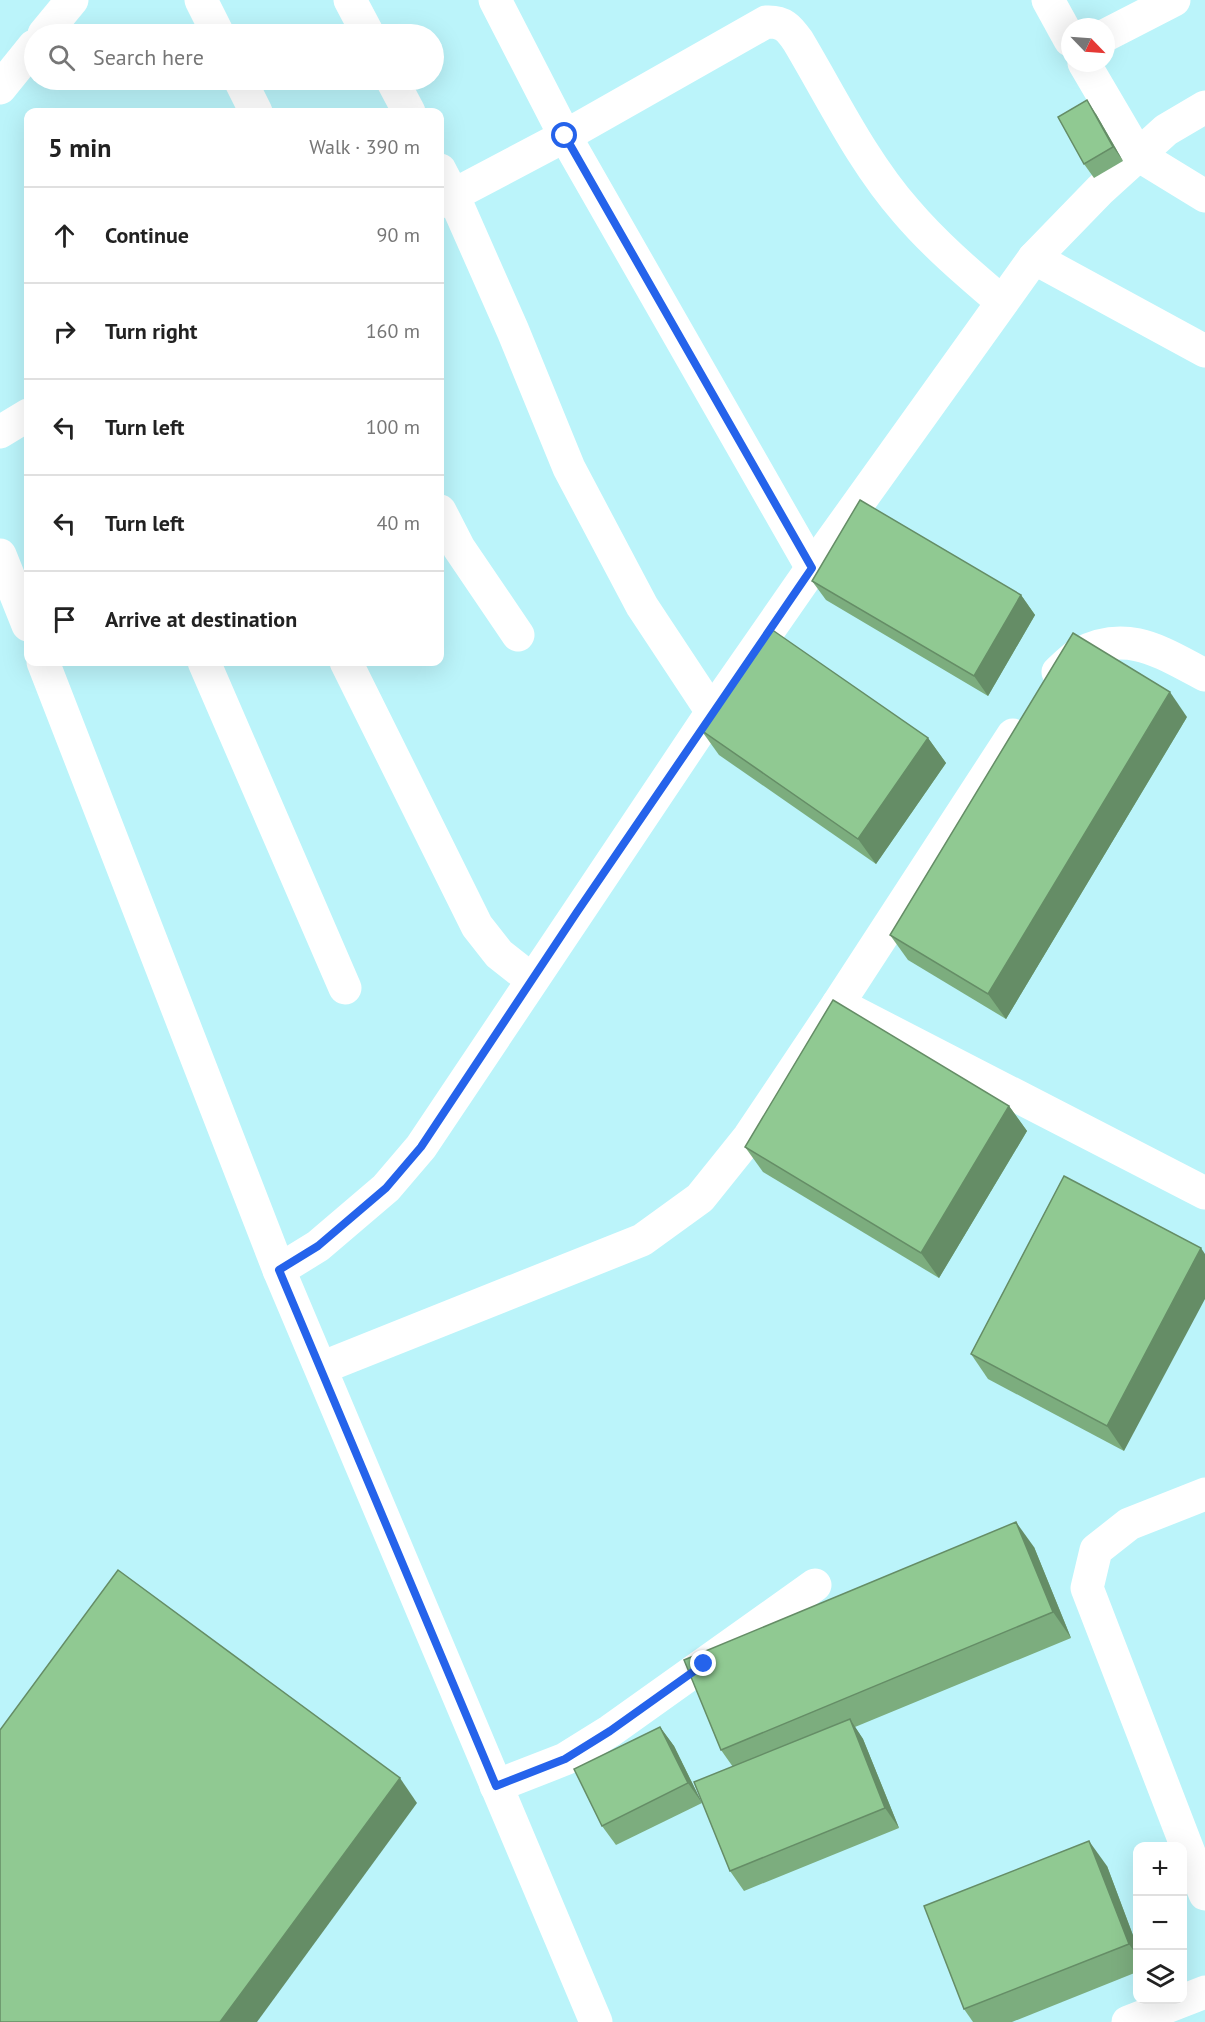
<!DOCTYPE html>
<html lang="en">
<head>
<meta charset="utf-8">
<style>
  :root { --surface:#fff; --page:#f2f2f2; --text:#222; --muted:#767676; --line:#e0e0e0 }
  body { margin:0; font-family:"PT Sans",sans-serif; background:var(--page); color:var(--text) }
  .controls { position:absolute; right:18px; bottom:18px; display:grid; overflow:hidden; border-radius:12px; box-shadow:0 6px 24px #0002 }
  .controls button { width:54px; height:54px; display:grid; place-items:center; padding:0; border:0; border-bottom:2px solid var(--line); background:var(--surface); color:var(--text); font:30px sans-serif }
  .compass { position:absolute; left:1061px; top:18px; width:54px; height:54px; border-radius:50%; background:var(--surface); box-shadow:0 6px 24px #0002; rotate:115deg }
  .stop { position:absolute; width:18px; height:18px; margin:-14px; border:4px solid #2563eb; border-radius:50%; background:#fff }
  .stop.end { background:#2563eb; border-color:#fff; box-shadow:0 2px 6px #0008 }
  .list { margin:0; padding:0; list-style:none }
  h2 { display:flex; justify-content:space-between; align-items:center; height:78px; margin:0; padding:0 24px; font-size:26px }
  h2 small { font-size:20px; font-weight:400; color:var(--muted) }
  .list li { display:grid; grid-template-columns:39px 1fr auto; gap:18px; align-items:center; box-sizing:border-box; height:96px; padding:0 24px; border-top:2px solid var(--line) }
  .list b { display:block; font-size:22px; white-space:nowrap }
  .list em { font-size:20px; font-style:normal; color:var(--muted) }
  .icon { flex:none; width:33px; height:33px; fill:none; stroke:currentColor; stroke-width:2; stroke-linecap:round; stroke-linejoin:round }
  .map { position:relative; flex:none; width:1205px; height:2022px; overflow:hidden }
  .search { position:absolute; background:var(--surface); box-shadow:0 6px 24px #0002; left:24px; top:24px; width:420px; height:66px; display:flex; align-items:center; gap:15px; box-sizing:border-box; padding:0 21px; border-radius:33px; color:var(--muted); font-size:22px }
  .panel { position:absolute; background:var(--surface); box-shadow:0 6px 24px #0002; left:24px; top:108px; width:420px; height:558px; border-radius:12px }
  .map>svg:first-child { display:block }
  .lines { fill:none; stroke-linecap:round; stroke-linejoin:round }
  .minor { stroke:#fff; stroke-width:33 }
  .wall { fill:#7cad7e }
  .shaded-wall { fill:#658d66 }
  .building { fill:#90c992; stroke:#658d66; stroke-width:1.5 }
  .route { stroke:#2563eb; stroke-width:8 }
</style>
</head>
<body>
<div class="map">
<svg width="1205" height="2022" viewBox="0 0 1205 2022">
  <rect width="100%" height="100%" fill="#bbf4fa"/>
  <g class="lines">
    <g class="minor">
      <path d="M201 0 218 34"/>
      <path d="M350 0 368 34"/>
      <path d="M495 0 565 136 812 568"/>
      <path d="M1048 0 1070 40"/>
      <path d="M44 34 72 0"/>
      <path d="M1106 35 1174 0"/>
      <path d="M1084 63 1138 155 1205 196"/>
      <path d="M240 80 256 112"/>
      <path d="M392 80 409 112"/>
      <path d="M0 88 34 46"/>
      <path d="M440 170 453 195 513 331 569 468 642 606 712 712"/>
      <path d="M440 202 565 136 766 22C783 21 789 28 798 41 832 98 862 161 906 211 935 245 968 273 1002 302"/>
      <path d="M1034 258 1205 351"/>
      <path d="M0 432 28 415"/>
      <path d="M440 511 459 548 518 635"/>
      <path d="M0 555 28 625"/>
      <path d="M43 662 279 1270 596 2022"/>
      <path d="M204 662 345 988"/>
      <path d="M346 662 477 926 499 954 532 980"/>
      <path d="M1058 672C1065 666 1072 658 1079 654 1128 628 1162 653 1205 675"/>
      <path d="M838 1004 1205 1193"/>
      <path d="M279 1270 318 1246 386 1188 421 1147 712 712 812 568 1034 258 1100 190 1166 130 1205 107"/>
      <path d="M321 1368 642 1240 700 1198 749 1137 838 1004 1013 735"/>
      <path d="M1205 1494 1129 1524 1096 1550 1087 1588 1205 1894"/>
      <path d="M496 1786 565 1759 610 1731 815 1585"/>
      <path d="M1128 2022 1205 1992"/>
    </g>
  </g>
  <g class="wall">
    <path d="M1096 114 1123 161 1094 178 1084 164Z"/>
    <path d="M812 581 1021 595 1035 615 988 696 826 600Z"/>
    <path d="M1187 717 1006 1019 908 960 890 935Z"/>
    <path d="M701 730 928 738 946 763 876 864 719 755Z"/>
    <path d="M1009 1106 1027 1131 939 1278 763 1172 745 1147Z"/>
    <path d="M1064 1176 1124 1451 988 1379 971 1354Z"/>
    <path d="M1034 1547 1071 1638 855 1727 863 1739 899 1828 744 1891 730 1871 733 1767 721 1750Z"/>
    <path d="M660 1727 674 1746 702 1803 616 1845 602 1826Z"/>
    <path d="M1107 1866 1137 1946V1972L1012 2022H973L964 2009Z"/>
  </g>
  <g class="shaded-wall">
    <path d="M1087 100 1096 114 1123 161 1113 147Z"/>
    <path d="M1021 595 1035 615 988 696 974 676Z"/>
    <path d="M1170 692 1187 717 1006 1019 988 994Z"/>
    <path d="M928 738 946 763 876 864 858 839Z"/>
    <path d="M1009 1106 1027 1131 939 1278 921 1253Z"/>
    <path d="M1201 1248 1205 1254V1299L1124 1451 1107 1426Z"/>
    <path d="M1016 1522 1034 1547 1071 1638 1053 1612Z"/>
    <path d="M850 1719 863 1739 899 1828 885 1808Z"/>
    <path d="M660 1727 674 1746 702 1803 688 1783Z"/>
    <path d="M400 1778 417 1803 257 2022H220Z"/>
    <path d="M1089 1841 1107 1866 1137 1946V1956L1129 1944Z"/>
  </g>
  <g class="building">
    <path d="M1087 100 1113 147 1084 164 1058 117Z"/>
    <path d="M860 500 1021 595 974 676 812 581Z"/>
    <path d="M771 629 928 738 858 839 701 730Z"/>
    <path d="M1073 633 1170 692 988 994 890 935Z"/>
    <path d="M833 1000 1009 1106 921 1253 745 1147Z"/>
    <path d="M1064 1176 1201 1248 1107 1426 971 1354Z"/>
    <path d="M1016 1522 1053 1612 721 1750 684 1660Z"/>
    <path d="M118 1570 400 1778 220 2022H0V1730Z"/>
    <path d="M850 1719 885 1808 730 1871 694 1782Z"/>
    <path d="M660 1727 688 1783 602 1826 574 1769Z"/>
    <path d="M1089 1841 1129 1944 964 2009 924 1906Z"/>
  </g>
  <g class="lines">
    <path class="route" d="M565 136 812 568 577 912 421 1147 386 1188 318 1246 279 1270 496 1786 565 1759 610 1731 704 1664"/>
  </g>
</svg>
<div class="controls">
<button>+</button>
<button>−</button>
<button><svg class="icon" aria-label="layers" viewBox="0 0 24 24"><path d="M12 4l9 5-9 5-9-5zM3 14l9 5 9-5"/></svg></button>
</div>
<svg class="compass" viewBox="-18 -18 36 36"><path d="M0-13l5 13h-10z" fill="#e53935"/><path d="M0 13l5-13h-10z" fill="#767676"/></svg>
<div class="stop" style="left:565px;top:136px"></div>
<div class="stop end" style="left:704px;top:1664px"></div>
<div class="search"><svg class="icon" aria-label="search" viewBox="0 0 24 24"><circle cx="10" cy="10" r="6"/><path d="M15 15l6 6"/></svg>Search here</div>
<section class="panel">
<h2>5 min<small>Walk · 390 m</small></h2>
<ul class="list">
<li><svg class="icon" aria-label="ahead" viewBox="0 0 24 24"><path d="M12 20V5M6 11l6-6 6 6"/></svg><div><b>Continue</b></div><em>90 m</em></li>
<li><svg class="icon" aria-label="right" viewBox="0 0 24 24"><path d="M7 20v-9h11M14 6l5 5-5 5"/></svg><div><b>Turn right</b></div><em>160 m</em></li>
<li><svg class="icon" aria-label="left" viewBox="0 0 24 24"><path d="M17 20v-9H6M10 6l-5 5 5 5"/></svg><div><b>Turn left</b></div><em>100 m</em></li>
<li><svg class="icon" aria-label="left" viewBox="0 0 24 24"><path d="M17 20v-9H6M10 6l-5 5 5 5"/></svg><div><b>Turn left</b></div><em>40 m</em></li>
<li><svg class="icon" aria-label="arrive" viewBox="0 0 24 24"><path d="M6 21V4h12l-3 4 3 4H6"/></svg><div><b>Arrive at destination</b></div></li>
</ul>
</section>
</div>
</body>
</html>
